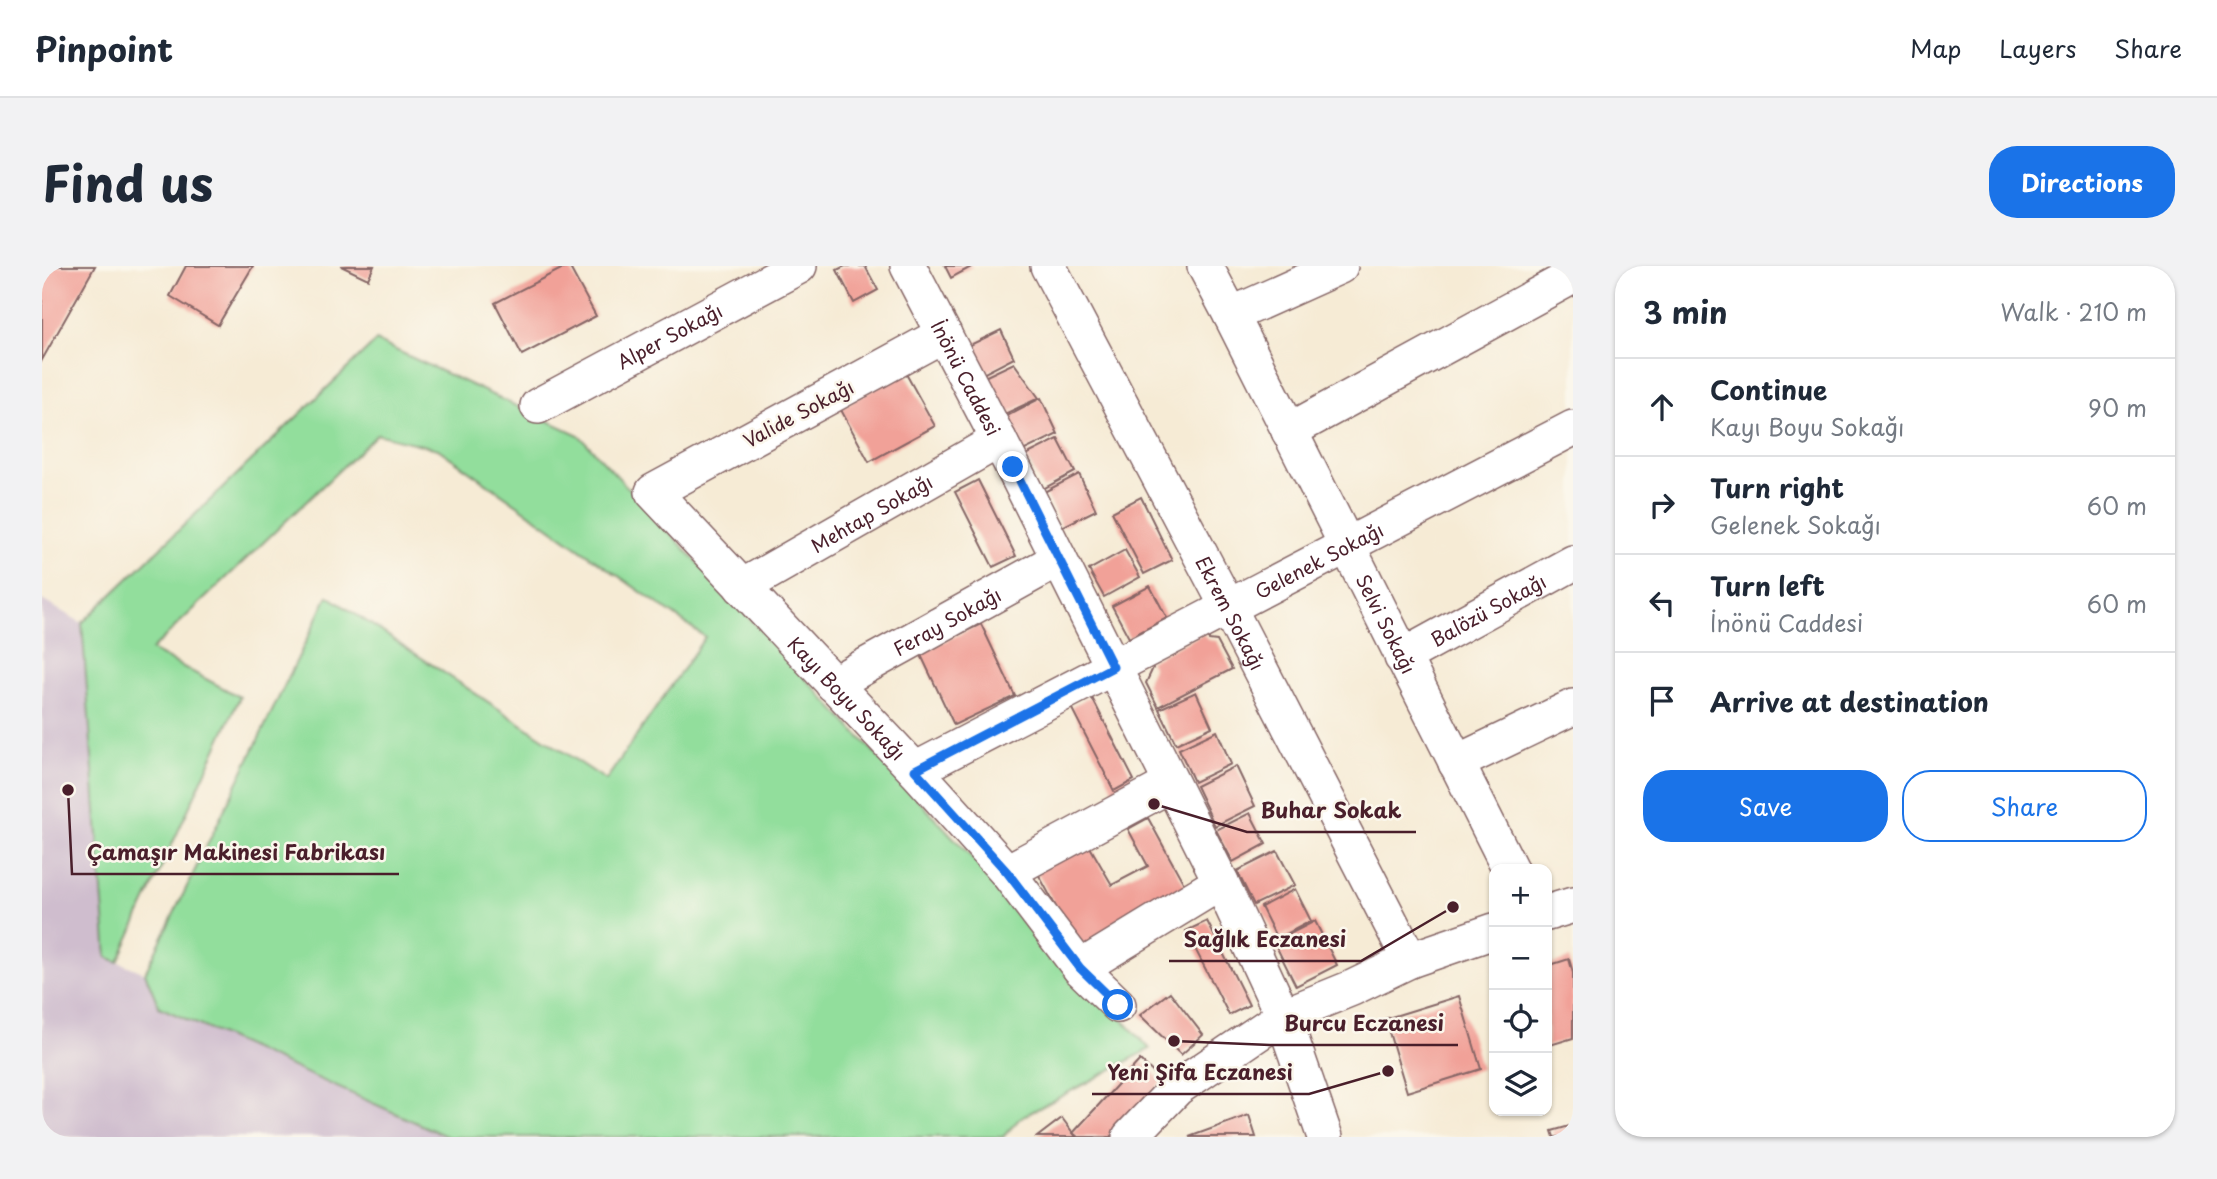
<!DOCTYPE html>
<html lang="en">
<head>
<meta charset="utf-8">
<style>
  :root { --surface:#fff; --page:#f2f2f3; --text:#1f2937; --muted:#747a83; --line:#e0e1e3; --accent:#1a73e8 }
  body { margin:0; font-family:"Playpen Sans",sans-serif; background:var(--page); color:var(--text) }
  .controls { position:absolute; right:21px; bottom:21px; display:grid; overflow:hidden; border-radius:14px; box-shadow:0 2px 5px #0004 }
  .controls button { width:63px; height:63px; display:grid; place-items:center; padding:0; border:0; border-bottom:2px solid var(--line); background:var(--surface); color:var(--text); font:35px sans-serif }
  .stop { position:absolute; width:21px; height:21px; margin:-16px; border:5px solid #1a73e8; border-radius:50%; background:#fff }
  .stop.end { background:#1a73e8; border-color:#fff; box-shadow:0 2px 7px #0008 }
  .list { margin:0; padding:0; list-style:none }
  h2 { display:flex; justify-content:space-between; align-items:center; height:91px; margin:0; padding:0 28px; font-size:30px }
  h2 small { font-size:23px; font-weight:400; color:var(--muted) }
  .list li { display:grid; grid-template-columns:46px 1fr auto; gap:21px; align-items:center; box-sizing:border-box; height:98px; padding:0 28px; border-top:2px solid var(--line) }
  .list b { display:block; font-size:26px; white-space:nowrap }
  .list p { margin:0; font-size:23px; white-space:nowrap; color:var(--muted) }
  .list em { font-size:23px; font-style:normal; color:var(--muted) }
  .actions { display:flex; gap:14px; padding:21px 28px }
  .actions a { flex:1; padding:16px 0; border:2px solid var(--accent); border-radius:28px; text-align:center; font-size:24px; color:var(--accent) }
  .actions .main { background:var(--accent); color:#fff }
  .icon { flex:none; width:38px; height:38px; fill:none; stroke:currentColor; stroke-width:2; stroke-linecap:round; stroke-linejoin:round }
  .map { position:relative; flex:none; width:1531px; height:871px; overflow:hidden; border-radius:28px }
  header { display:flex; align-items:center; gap:42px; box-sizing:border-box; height:98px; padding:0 35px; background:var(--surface); border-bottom:2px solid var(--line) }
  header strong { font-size:33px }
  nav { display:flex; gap:38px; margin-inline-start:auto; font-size:24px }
  .intro { display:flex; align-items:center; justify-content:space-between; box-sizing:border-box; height:168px; padding:0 42px }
  h1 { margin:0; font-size:49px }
  .button { padding:18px 32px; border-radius:28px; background:var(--accent); color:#fff; font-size:24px; font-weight:700 }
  main { display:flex; gap:42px; padding:0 42px }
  aside { flex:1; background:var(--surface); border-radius:28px; box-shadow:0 2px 5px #0004 }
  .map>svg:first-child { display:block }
  .industrial { fill:#cfbdce }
  .green { fill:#92de9c; stroke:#6e7e64; stroke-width:2 }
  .building { fill:#f1a198 }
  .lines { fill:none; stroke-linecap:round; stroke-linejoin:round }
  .minor-casing { stroke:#866666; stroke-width:38 }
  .minor { stroke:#fff; stroke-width:35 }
  .route { stroke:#1a73e8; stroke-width:9 }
  .labels { text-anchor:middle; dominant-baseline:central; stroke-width:5; stroke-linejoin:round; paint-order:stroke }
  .street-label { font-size:19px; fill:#4a1f2b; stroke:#fbf7ec }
  .leader { fill:none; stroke:#4a1f2b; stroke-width:2.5 }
  .callout-dot { fill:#4a1f2b; stroke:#fbf7ec; stroke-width:2.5 }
  .callout-label { font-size:21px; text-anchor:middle; font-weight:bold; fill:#4a1f2b; stroke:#fbf7ec; stroke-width:5; stroke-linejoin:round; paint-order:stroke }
</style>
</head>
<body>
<header>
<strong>Pinpoint</strong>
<nav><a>Map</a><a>Layers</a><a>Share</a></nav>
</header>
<div class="intro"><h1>Find us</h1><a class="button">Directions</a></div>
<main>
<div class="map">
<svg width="1531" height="871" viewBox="0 0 1531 871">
  <rect width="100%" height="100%" fill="#fbf7ec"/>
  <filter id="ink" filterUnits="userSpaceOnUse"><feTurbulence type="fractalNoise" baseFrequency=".0143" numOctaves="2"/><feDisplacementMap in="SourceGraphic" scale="14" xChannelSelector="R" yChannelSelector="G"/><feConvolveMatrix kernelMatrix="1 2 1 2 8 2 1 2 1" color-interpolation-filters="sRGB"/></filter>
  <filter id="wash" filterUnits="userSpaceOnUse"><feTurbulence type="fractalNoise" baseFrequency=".00686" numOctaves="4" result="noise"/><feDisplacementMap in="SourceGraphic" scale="28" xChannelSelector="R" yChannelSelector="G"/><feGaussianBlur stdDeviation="1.57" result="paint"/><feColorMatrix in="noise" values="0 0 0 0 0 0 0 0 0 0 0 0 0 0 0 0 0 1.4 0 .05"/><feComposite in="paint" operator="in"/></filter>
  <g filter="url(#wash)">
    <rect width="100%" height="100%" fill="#f6ebd5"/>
    <path class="industrial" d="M0 334 40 357 65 691 103 707 117 741 406 871H0Z"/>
    <path class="green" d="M334 75 537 169 1108 783 978 852 961 871H406L117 741 103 707 286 330 564 514 663 371 396 183 335 168 109 384 198 431 76 696 65 691 40 357Z"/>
    <g id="blocks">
      <g class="building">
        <path d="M0 0H53L0 94Z"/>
        <path d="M144 0H211L176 59 128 30Z"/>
        <path d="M299 0H332L326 13Z"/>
        <path d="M525 0H527L554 50 480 89 453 37Z"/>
        <path d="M803 0H823L836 24 812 37 795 4Z"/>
        <path d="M903 0H931L909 12Z"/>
        <path d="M959 64 972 92 939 109 926 80Z"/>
        <path d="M972 97 997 132 954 152 936 114Z"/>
        <path d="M863 106 893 160 827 196 798 142Z"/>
        <path d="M999 132 1016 168 979 186 962 151Z"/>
        <path d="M1016 173 1033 206 1001 223 984 189Z"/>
        <path d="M1037 208 1054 244 1020 261 1002 226Z"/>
        <path d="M936 214 974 290 951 301 913 226Z"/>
        <path d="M1099 231 1130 294 1102 308 1070 246Z"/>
        <path d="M1083 284 1098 311 1062 331 1047 304Z"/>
        <path d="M1108 320 1125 352 1087 372 1070 340Z"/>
        <path d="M939 358 973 430 912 459 878 387Z"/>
        <path d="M1161 368 1167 374 1175 375 1190 403 1116 441 1104 417 1111 402 1107 395Z"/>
        <path d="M1154 426 1170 461 1134 478 1117 443Z"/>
        <path d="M1049 430 1092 514 1072 525 1029 441Z"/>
        <path d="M1175 465 1189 498 1152 516 1137 483Z"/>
        <path d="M1194 500 1213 540 1173 560 1154 520Z"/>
        <path d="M1208 547 1224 578 1191 596 1174 564Z"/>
        <path d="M1106 552 1147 627 1050 680 1033 676 993 602 1044 574 1070 619 1106 600 1086 563Z"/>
        <path d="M1235 585 1253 619 1212 639 1195 605Z"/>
        <path d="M1253 623 1269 655 1235 673 1219 641Z"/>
        <path d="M1165 655 1207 739 1187 749 1144 665Z"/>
        <path d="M1273 655 1295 699 1254 720 1232 676Z"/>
        <path d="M1527 693 1531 707V772L1505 780V700Z"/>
        <path d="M1128 726 1161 769 1139 789 1098 749Z"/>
        <path d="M1417 730 1439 803 1365 826 1343 753Z"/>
        <path d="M1098 794 1120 815 1068 871H1036L1031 867Z"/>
        <path d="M1207 849 1214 871H1147Z"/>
        <path d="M1020 852 1034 871H995Z"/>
        <path d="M1531 859V871H1512L1510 865Z"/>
      </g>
    </g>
  </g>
  <g filter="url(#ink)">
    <use href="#blocks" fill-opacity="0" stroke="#866666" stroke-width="2"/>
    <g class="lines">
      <g class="minor-casing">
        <g id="minor">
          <path id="s1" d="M866 0 971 201 1179 616 1241 750 1283 871"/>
          <path id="s2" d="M1006 0 1186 341 1368 694"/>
          <path id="s3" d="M1163 0 1189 49 1468 603"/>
          <path d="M1189 49 1298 0"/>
          <path id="s4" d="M902 68 611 226 873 504 965 606 1038 702 1076 739"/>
          <path id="s5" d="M496 140 757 0"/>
          <path d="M1247 165 1531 10"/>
          <path id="s6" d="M700 321 957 174"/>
          <path id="s7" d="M1360 391 1531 297"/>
          <path id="s8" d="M791 418 1017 293"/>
          <path d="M1414 497 1531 441"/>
          <path id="s9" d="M873 504 1531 162"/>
          <path d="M965 606 1129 518"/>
          <path d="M1505 647 1531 639"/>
          <path d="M1038 702 1179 616"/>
          <path d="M1088 871 1135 822 1241 750 1310 722 1368 694 1452 665"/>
        </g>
      </g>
      <use href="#minor" class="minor"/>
    </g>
  </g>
  <g class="lines" filter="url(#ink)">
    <path class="route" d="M971 201 1071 401 873 504 965 606 1038 702 1076 739"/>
  </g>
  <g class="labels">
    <g class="street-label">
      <text stroke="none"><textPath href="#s5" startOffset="149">Alper Sokağı</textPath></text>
      <text stroke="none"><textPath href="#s1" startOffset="126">İnönü Caddesi</textPath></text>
      <text transform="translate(756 147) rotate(-28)">Valide Sokağı</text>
      <text stroke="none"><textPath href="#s6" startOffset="149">Mehtap Sokağı</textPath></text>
      <text stroke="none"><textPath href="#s9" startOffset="455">Gelenek Sokağı</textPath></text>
      <text stroke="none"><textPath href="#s7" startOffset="98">Balözü Sokağı</textPath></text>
      <text stroke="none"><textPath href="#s2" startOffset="392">Ekrem Sokağı</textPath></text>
      <text stroke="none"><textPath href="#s8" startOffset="130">Feray Sokağı</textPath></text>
      <text stroke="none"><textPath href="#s3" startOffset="401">Selvi Sokağı</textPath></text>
      <text stroke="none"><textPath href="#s4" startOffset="614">Kayı Boyu Sokağı</textPath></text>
    </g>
  </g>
  <path class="leader" d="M1112 538L1205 566H1374M26 524L30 608H357M1411 641L1319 695H1127M1132 775L1228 779H1416M1346 805L1267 828H1050"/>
  <g class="callout-dot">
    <circle cx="1112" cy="538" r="7"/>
    <circle cx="26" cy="524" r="7"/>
    <circle cx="1411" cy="641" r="7"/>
    <circle cx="1132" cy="775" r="7"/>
    <circle cx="1346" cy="805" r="7"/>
  </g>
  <g class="callout-label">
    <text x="1289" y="552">Buhar Sokak</text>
    <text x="194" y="594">Çamaşır Makinesi Fabrikası</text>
    <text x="1223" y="681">Sağlık Eczanesi</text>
    <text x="1322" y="765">Burcu Eczanesi</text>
    <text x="1158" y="814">Yeni Şifa Eczanesi</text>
  </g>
</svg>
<div class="controls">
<button>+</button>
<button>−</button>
<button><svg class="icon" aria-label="locate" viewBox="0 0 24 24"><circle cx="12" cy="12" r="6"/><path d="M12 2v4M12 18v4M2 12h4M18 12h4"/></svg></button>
<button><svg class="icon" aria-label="layers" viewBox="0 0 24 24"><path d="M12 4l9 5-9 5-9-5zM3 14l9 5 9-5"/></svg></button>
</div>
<div class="stop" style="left:1076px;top:739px"></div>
<div class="stop end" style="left:971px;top:201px"></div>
</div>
<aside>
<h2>3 min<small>Walk · 210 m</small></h2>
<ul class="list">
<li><svg class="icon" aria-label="ahead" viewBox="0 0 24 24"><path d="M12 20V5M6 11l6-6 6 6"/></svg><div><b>Continue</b><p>Kayı Boyu Sokağı</p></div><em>90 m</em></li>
<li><svg class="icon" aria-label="right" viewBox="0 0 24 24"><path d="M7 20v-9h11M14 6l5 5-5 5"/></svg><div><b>Turn right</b><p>Gelenek Sokağı</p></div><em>60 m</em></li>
<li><svg class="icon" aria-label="left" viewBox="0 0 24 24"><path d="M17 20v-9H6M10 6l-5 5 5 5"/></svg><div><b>Turn left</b><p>İnönü Caddesi</p></div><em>60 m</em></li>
<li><svg class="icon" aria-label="arrive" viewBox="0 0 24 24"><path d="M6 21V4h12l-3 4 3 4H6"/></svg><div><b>Arrive at destination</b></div></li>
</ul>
<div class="actions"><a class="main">Save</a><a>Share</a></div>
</aside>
</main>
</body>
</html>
